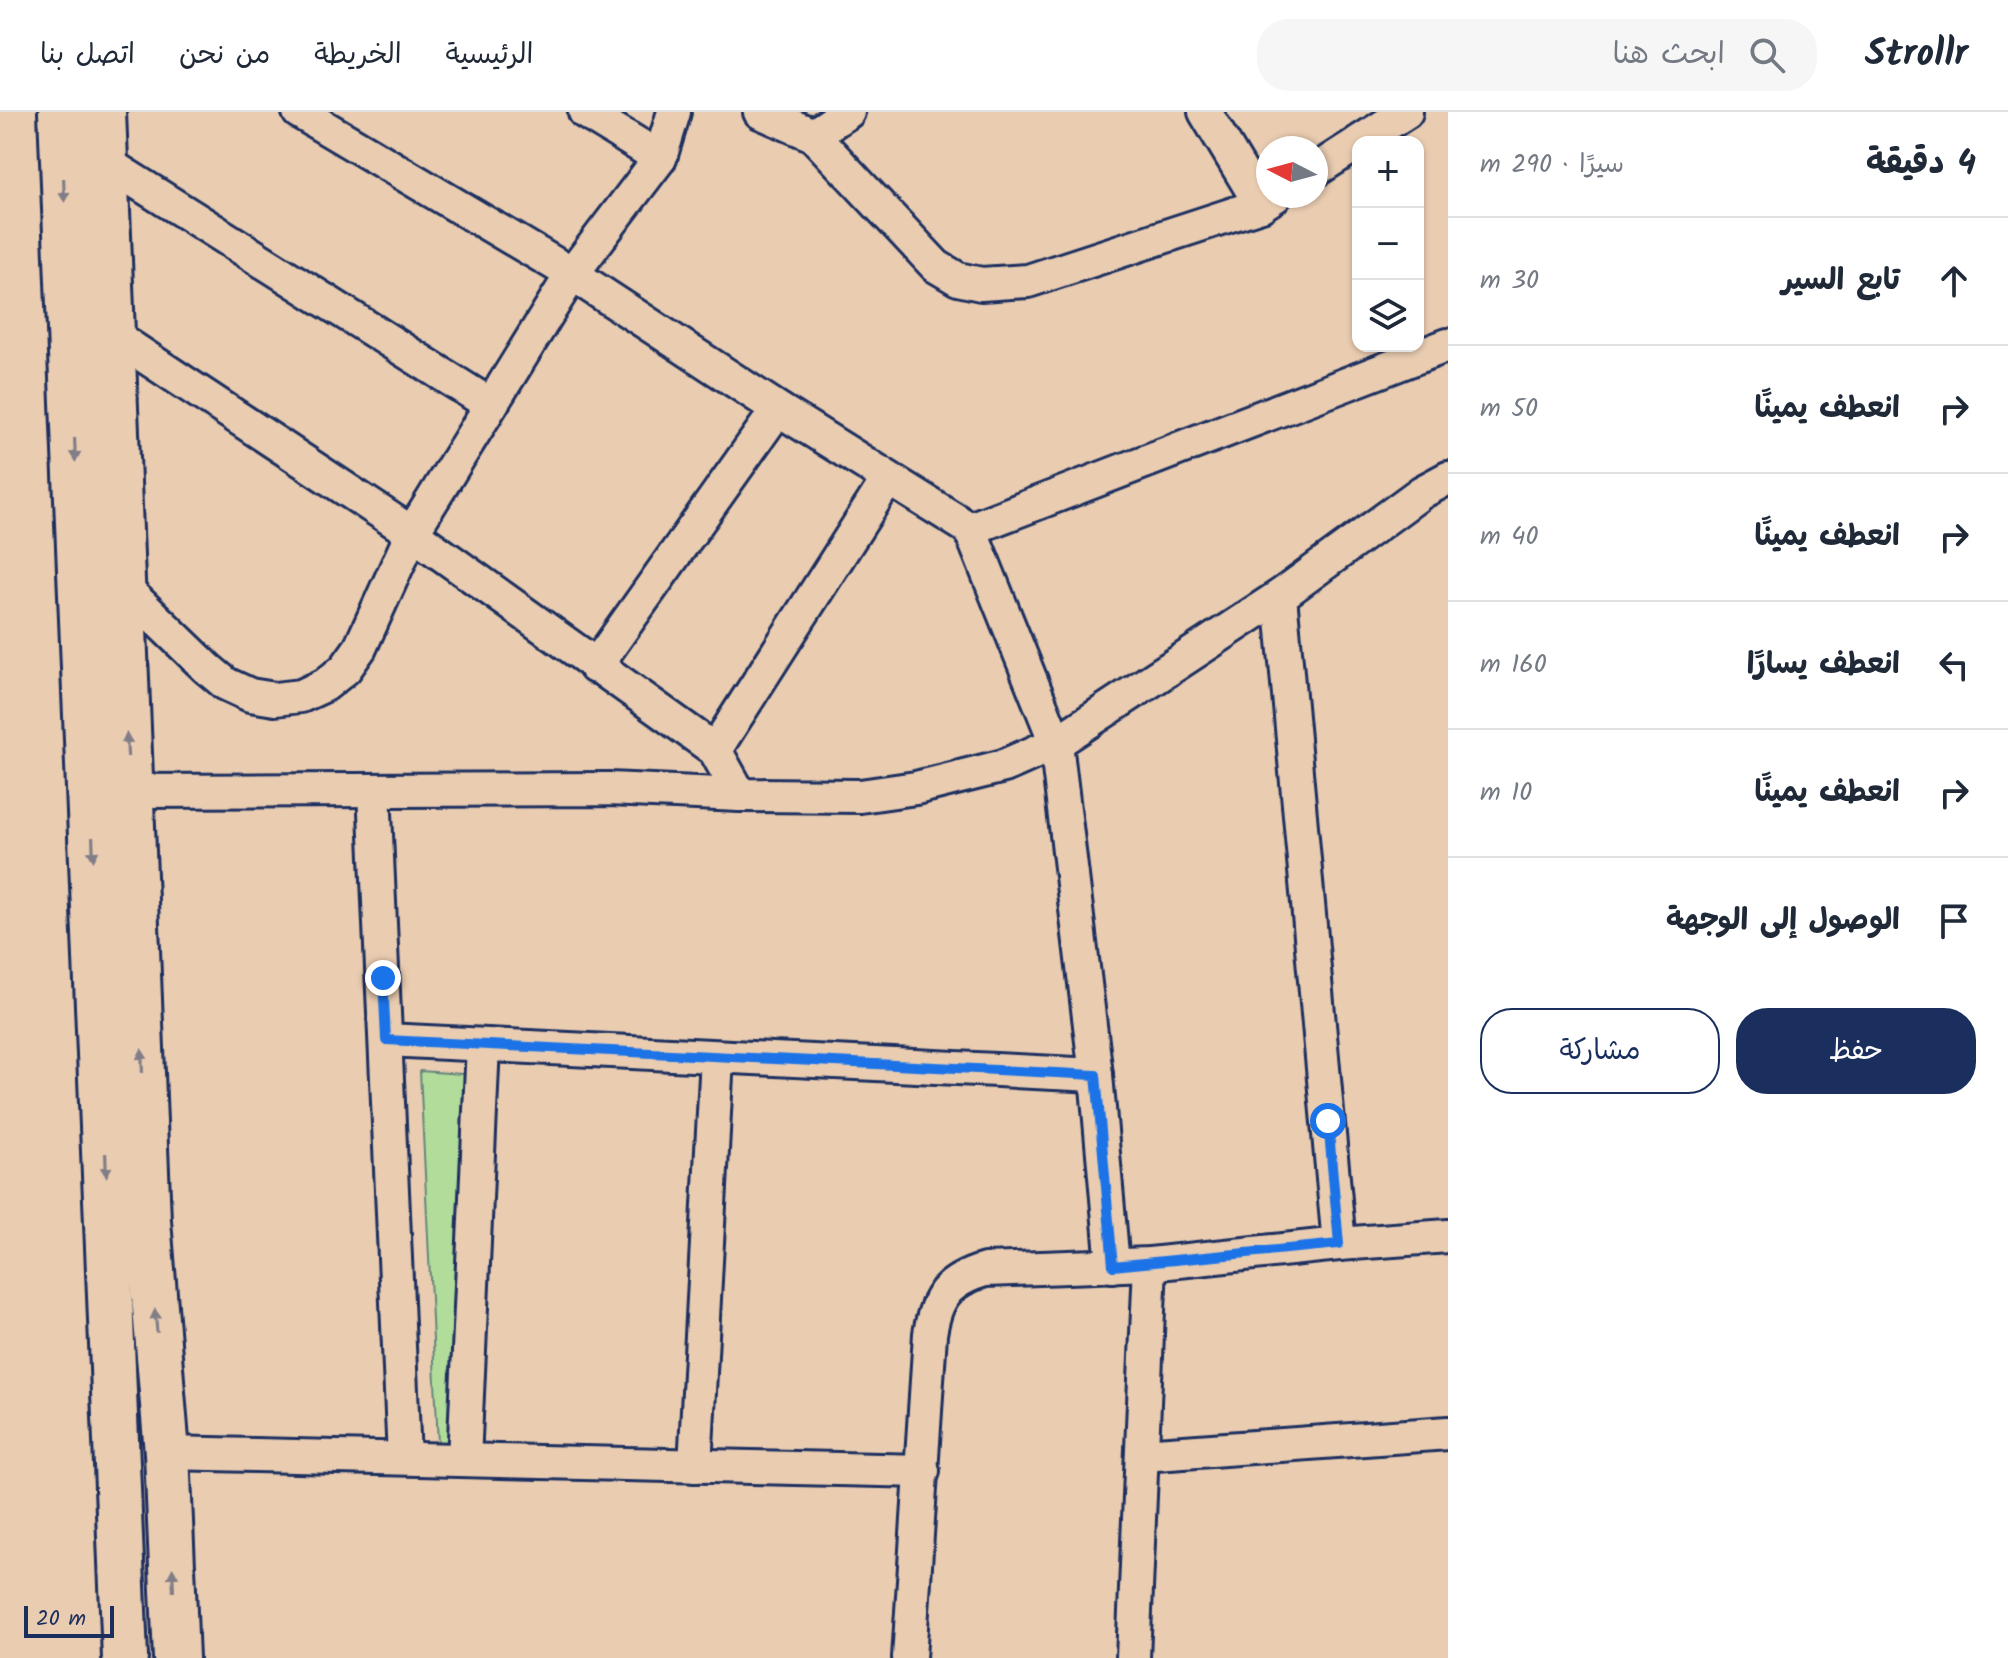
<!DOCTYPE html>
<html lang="ar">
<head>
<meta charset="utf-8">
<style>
  :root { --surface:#fff; --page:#f6f6f7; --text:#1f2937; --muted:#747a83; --line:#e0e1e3; --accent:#1b2f5e }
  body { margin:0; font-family:Kalam,"Playpen Sans Arabic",sans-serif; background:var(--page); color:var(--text); direction:rtl }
  .controls { position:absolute; right:24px; top:24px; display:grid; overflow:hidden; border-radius:16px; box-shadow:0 2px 6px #0004 }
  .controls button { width:72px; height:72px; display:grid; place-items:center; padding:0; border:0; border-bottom:2px solid var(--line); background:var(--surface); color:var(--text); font:40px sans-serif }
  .compass { position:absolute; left:1256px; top:24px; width:72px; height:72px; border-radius:50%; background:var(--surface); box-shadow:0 2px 6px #0004; rotate:276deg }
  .scale { position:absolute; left:24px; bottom:20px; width:90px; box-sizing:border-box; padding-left:8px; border:4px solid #1b2f5e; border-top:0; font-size:22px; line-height:28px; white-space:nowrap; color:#1b2f5e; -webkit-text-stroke:6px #eacdb1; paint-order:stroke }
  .stop { position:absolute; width:24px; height:24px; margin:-18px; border:6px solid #1a73e8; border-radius:50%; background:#fff }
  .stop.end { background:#1a73e8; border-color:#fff; box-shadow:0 2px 8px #0008 }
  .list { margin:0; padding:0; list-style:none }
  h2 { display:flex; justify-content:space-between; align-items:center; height:104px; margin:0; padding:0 32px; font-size:34px }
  h2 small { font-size:26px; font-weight:400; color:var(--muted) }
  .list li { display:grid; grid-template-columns:52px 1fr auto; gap:24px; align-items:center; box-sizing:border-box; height:128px; padding:0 32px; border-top:2px solid var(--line) }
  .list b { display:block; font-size:30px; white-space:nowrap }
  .list em { font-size:26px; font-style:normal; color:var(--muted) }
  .actions { display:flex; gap:16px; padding:24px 32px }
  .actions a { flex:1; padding:18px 0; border:2px solid var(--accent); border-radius:32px; text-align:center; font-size:28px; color:var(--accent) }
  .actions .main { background:var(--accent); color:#fff }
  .icon { flex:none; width:44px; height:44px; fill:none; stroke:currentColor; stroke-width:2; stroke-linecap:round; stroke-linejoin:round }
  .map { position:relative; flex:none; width:1448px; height:1546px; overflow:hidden; direction:ltr }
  header { display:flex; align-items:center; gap:48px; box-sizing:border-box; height:112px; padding:0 40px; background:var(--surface); border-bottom:2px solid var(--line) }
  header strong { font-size:38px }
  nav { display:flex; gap:44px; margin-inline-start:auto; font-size:28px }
  .search { width:560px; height:72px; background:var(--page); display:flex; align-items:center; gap:20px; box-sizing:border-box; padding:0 28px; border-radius:32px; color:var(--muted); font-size:30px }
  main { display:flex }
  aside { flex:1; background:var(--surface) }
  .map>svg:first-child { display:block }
  .green { fill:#b1dc9a; stroke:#66867c; stroke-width:2 }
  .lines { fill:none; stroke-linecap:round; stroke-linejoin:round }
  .minor-casing { stroke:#1b2f5e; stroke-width:38 }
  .secondary-casing { stroke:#1b2f5e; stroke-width:50 }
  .minor { stroke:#eacdb1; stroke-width:32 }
  .secondary { stroke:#eacdb1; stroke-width:44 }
  .oneway { fill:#827e88 }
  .route { stroke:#1a73e8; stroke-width:10 }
</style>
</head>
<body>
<header>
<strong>Strollr</strong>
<div class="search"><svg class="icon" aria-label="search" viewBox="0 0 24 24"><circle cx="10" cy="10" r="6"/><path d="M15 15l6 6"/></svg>ابحث هنا</div>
<nav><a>الرئيسية</a><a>الخريطة</a><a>من نحن</a><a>اتصل بنا</a></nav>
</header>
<main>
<aside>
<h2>4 دقيقة<small>سيرًا · 290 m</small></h2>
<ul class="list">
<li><svg class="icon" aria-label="ahead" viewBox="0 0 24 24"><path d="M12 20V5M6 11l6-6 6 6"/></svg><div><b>تابع السير</b></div><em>30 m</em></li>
<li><svg class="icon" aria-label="right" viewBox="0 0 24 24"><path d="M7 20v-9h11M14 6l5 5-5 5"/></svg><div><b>انعطف يمينًا</b></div><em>50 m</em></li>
<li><svg class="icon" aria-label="right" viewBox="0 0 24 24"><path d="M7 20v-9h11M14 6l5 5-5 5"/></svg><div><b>انعطف يمينًا</b></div><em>40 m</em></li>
<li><svg class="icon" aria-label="left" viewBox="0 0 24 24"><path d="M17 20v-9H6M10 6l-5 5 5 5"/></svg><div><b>انعطف يسارًا</b></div><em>160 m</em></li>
<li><svg class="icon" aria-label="right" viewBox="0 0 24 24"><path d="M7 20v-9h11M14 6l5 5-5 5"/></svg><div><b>انعطف يمينًا</b></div><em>10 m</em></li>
<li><svg class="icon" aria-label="arrive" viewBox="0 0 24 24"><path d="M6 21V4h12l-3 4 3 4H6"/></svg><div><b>الوصول إلى الوجهة</b></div></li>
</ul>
<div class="actions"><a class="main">حفظ</a><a>مشاركة</a></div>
</aside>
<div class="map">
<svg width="1448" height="1546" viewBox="0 0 1448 1546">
  <rect width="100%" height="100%" fill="#eacdb1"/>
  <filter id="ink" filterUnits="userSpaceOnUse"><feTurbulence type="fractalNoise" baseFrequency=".0125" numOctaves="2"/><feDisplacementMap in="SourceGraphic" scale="16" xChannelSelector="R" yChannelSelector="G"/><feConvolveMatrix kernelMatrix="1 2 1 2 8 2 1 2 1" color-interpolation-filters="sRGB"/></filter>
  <g filter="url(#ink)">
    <path class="green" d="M420 959 476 963 458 1333 438 1332Z"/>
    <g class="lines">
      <g class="minor-casing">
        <g id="minor">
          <path d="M299 0 572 162 778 297 970 417 1448 233"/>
          <path d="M585 0 660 46"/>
          <path d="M760 0 813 23 936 154 958 167 981 172 1028 169 1261 93 1275 84"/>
          <path d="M1205 0 1261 93"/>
          <path d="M813 23 848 0"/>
          <path d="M1359 30 1406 0"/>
          <path d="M105 50 491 293"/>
          <path d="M1316 58 1358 31"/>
          <path d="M114 224 412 421 715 638 740 683"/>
          <path d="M970 417 1056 631 1096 963 1113 1154"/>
          <path d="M120 472 207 556 226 572 250 583 275 587 301 584 325 573 345 557 360 536 412 421 572 162 660 46 674 0"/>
          <path d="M1280 484 1339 1132 1448 1124"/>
          <path d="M595 555 778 297"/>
          <path d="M715 638 888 367"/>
          <path d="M374 678 404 1346"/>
          <path d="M129 679 609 677 740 683 860 684 916 676 1004 654 1056 631 1280 484 1422 380 1448 366"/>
          <path d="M386 928 1096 963"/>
          <path d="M167 1341 923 1359"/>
          <path d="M1142 1343 1448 1321"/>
          <path d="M464 1348 483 933"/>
          <path d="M695 1354 717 945"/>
          <path d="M909 1546 930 1222C936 1184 948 1169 985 1158L1150 1152 1339 1132"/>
          <path d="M1133 1546 1150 1152"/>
        </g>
      </g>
      <g class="secondary-casing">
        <g id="secondary">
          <path d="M61 0 125 1546"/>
          <path d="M103 0 148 1109 167 1341 176 1546"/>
        </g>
      </g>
      <use href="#minor" class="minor"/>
      <use href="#secondary" class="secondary"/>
    </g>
    <defs><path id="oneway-solid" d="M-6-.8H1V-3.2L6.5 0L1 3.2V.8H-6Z" transform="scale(2)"/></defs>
    <g class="oneway">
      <use href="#oneway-solid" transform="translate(64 78) rotate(88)"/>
      <use href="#oneway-solid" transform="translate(75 338) rotate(88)"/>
      <use href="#oneway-solid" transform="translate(127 633) rotate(-93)"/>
      <use href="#oneway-solid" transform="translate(93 737) rotate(88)"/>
      <use href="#oneway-solid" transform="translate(142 949) rotate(-92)"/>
      <use href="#oneway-solid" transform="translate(106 1053) rotate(88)"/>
      <use href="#oneway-solid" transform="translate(156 1209) rotate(-95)"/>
      <use href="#oneway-solid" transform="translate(173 1468) rotate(-92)"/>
    </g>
  </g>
  <g class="lines" filter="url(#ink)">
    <path class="route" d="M383 866 386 928 1096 963 1113 1154 1339 1132 1328 1009"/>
  </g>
</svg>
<div class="controls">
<button>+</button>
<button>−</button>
<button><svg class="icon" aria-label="layers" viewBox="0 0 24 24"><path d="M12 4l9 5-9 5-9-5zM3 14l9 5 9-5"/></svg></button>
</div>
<svg class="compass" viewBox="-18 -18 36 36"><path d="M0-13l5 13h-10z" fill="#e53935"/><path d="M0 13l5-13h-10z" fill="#747a83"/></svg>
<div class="scale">20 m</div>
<div class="stop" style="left:1328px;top:1009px"></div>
<div class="stop end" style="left:383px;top:866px"></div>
</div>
</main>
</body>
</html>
